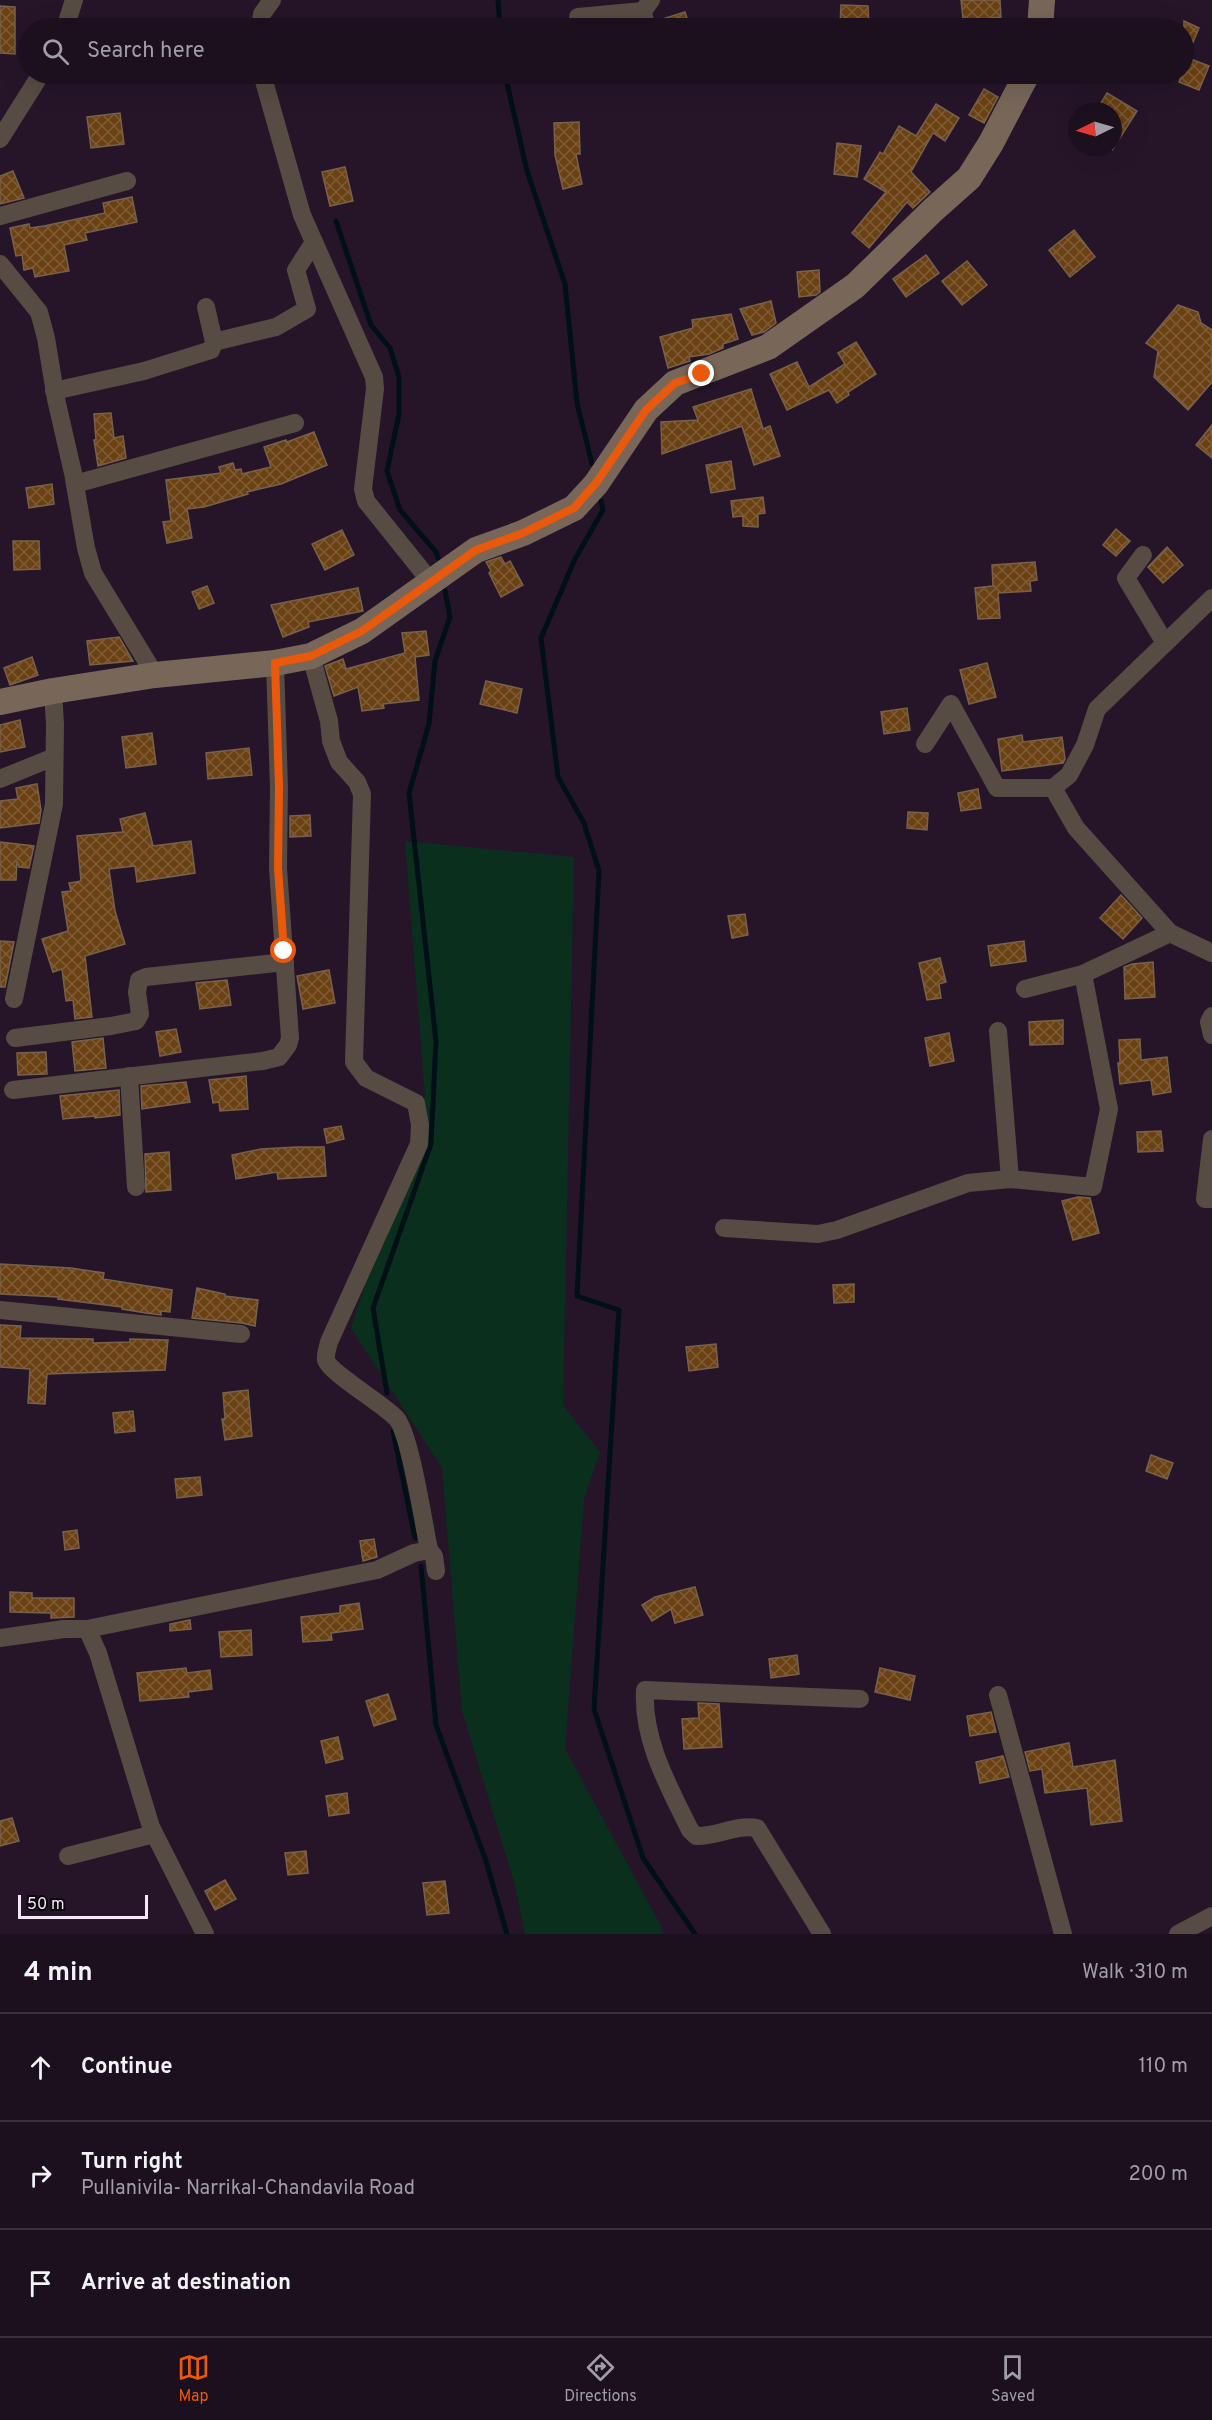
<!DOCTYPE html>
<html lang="en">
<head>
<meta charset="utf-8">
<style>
  :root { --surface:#1c101f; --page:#251928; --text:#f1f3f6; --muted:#a09da4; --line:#3a303d; --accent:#ea580c }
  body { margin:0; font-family:Overpass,sans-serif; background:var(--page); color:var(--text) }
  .compass { position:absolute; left:1068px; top:102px; width:54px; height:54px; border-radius:50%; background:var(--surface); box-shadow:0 6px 24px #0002; rotate:265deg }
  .scale { position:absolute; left:18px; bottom:15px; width:130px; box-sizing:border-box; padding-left:6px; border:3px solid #f3e7f5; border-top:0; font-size:16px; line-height:21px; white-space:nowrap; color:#f3e7f5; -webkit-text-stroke:4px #0b050c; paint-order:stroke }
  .stop { position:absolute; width:18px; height:18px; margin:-14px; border:4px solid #ea580c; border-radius:50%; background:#fff }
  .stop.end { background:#ea580c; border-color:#fff; box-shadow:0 2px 6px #0008 }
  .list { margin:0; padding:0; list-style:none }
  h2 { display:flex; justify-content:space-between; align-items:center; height:78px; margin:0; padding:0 24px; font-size:26px }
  h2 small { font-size:20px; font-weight:400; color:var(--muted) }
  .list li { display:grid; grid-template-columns:39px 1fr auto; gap:18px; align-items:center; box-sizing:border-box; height:108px; padding:0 24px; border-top:2px solid var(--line) }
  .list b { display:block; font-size:22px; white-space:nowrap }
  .list p { margin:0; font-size:20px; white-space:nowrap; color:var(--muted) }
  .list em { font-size:20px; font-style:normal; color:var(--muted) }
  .icon { flex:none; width:33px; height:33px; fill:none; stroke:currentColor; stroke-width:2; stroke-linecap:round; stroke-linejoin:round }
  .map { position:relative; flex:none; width:1212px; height:1934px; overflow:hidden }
  .search { position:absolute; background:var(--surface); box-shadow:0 6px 24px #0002; left:18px; right:18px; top:18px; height:66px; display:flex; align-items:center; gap:15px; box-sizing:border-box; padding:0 21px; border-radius:33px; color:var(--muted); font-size:22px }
  .sheet { height:402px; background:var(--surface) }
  nav { display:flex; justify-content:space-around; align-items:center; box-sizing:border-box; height:84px; border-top:2px solid var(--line); background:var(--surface); font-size:16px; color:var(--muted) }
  nav a { display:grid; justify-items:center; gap:3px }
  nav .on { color:var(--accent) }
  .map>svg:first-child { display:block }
  .grass { fill:#0a2f1d }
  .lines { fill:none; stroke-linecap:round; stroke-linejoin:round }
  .stream { stroke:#001016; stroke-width:5 }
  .building { fill:url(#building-cross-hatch); stroke:#78614b; stroke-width:1.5 }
  .street { stroke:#574c43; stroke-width:18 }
  .secondary { stroke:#786759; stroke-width:26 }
  .route { stroke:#ea580c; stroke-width:8 }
</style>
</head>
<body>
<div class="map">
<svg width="1212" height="1934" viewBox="0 0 1212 1934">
  <defs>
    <pattern id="building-cross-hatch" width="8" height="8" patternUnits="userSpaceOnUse" patternTransform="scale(1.5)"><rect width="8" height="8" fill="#6a4113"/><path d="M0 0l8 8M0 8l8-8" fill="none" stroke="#805c36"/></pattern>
  </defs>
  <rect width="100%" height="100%" fill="#261529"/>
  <path class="grass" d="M405 841 574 857 563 1405 600 1452 584 1499 565 1749 660 1924 663 1934H525L515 1885 462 1711 442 1468 351 1328 425 1096Z"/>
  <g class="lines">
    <g class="stream">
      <path d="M498 0 500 28"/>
      <path d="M505 74 527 171 565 284 577 403 592 464"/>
      <path d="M336 221 371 325 390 348 399 377V414L387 471 400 510 436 552 438 558"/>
      <path d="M601 501 603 510 575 559 541 638 558 777 584 823 599 871 577 1296 619 1310 594 1709 643 1858 695 1934"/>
      <path d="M387 1393 373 1308 431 1144 436 1041 409 793 429 724 435 661 450 617 445 591"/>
      <path d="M393 1431 415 1538"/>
      <path d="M421 1566 436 1725 486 1861 507 1934"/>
    </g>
  </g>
  <g class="building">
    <path d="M961 0H1000L1001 17 992 18 993 28H964Z"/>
    <path d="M841 5 868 6 869 26H840Z"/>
    <path d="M0 6 15 7V54L0 53Z"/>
    <path d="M685 12 690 28H657L656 21Z"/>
    <path d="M1184 21 1199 28 1184 64Z"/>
    <path d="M1188 58 1209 66 1199 90 1179 82Z"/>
    <path d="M984 89 998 97 984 123 969 115Z"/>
    <path d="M1107 93 1137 111 1113 149V111H1096Z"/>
    <path d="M936 104 959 118 945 141 933 133 911 172 930 192 913 208 907 202 869 248 852 233 886 192 864 179 880 152 883 154 899 126 916 136Z"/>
    <path d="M120 113 124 144 91 148 87 117Z"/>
    <path d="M579 122 580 154H576L582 184 563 189 555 155 554 123Z"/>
    <path d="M837 143 861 146 857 177 834 174Z"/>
    <path d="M345 167 353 201 330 206 322 172Z"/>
    <path d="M13 171 24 198 0 204V176Z"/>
    <path d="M132 197 137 222 85 233 87 240 64 245 69 271 35 277 33 268 24 270 22 255 16 256 10 228 29 224 30 228 44 226 105 213 103 203Z"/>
    <path d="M1074 230 1095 257 1070 277 1049 250Z"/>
    <path d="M926 255 939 273 906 297 893 279Z"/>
    <path d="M967 261 987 285 962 305 942 281Z"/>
    <path d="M819 270 820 292 816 295 799 297 797 272Z"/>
    <path d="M771 301 776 323 764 332 752 335 740 309Z"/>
    <path d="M1178 305 1198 312 1201 323 1212 330V382L1188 410 1154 377 1158 351 1146 343Z"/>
    <path d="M731 314 738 339 723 344V348L709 354 689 357 690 361 668 368 660 337 693 328 692 320Z"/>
    <path d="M856 342 876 374 848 392 849 395 837 403 829 390 787 410 770 374 797 362 809 387 845 364 838 353Z"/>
    <path d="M751 389 763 429 770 426 780 456 754 465 742 426 662 454 661 422 698 420 693 407Z"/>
    <path d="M111 413 114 438 123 436 126 458 98 466 94 440H96L94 414Z"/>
    <path d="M1212 425V458L1196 445Z"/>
    <path d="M314 432 327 465 281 484 247 492 248 494 204 507 187 509 192 538 167 543 163 522 171 521 166 480 221 473 219 467 233 463 235 470 241 469 242 474 271 467 264 447 286 440 287 442Z"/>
    <path d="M731 461 735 489 711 493 706 465Z"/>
    <path d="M52 484 54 504 29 508 26 488Z"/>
    <path d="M763 497 765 513 758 514V527L743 526V516L733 517 731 501Z"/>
    <path d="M1116 529 1130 541 1116 556 1103 545Z"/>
    <path d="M342 530 354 555 325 570 312 544Z"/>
    <path d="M13 541H39L40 569 14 570Z"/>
    <path d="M1167 547 1183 565 1163 583 1148 567Z"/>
    <path d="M501 557 505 564 510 561 523 585 501 597 489 573 491 571 486 562Z"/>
    <path d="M1035 562 1037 580 1030 581 1031 591 998 593 1000 618 978 619 975 588 993 586 992 565Z"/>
    <path d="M207 586 214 603 199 609 192 592Z"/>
    <path d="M358 588 363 611 308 622 309 627 283 637 271 605Z"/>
    <path d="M426 631 429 655 415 657 419 700 383 704 384 708 362 711 358 687 334 696 325 666 343 659 346 669 405 653 402 633Z"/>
    <path d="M119 637 133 661 90 665 87 641Z"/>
    <path d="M32 657 38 675 10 685 4 668Z"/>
    <path d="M987 663 996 697 969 704 960 670Z"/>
    <path d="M486 681 522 689 517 713 480 704Z"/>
    <path d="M907 708 910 730 884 734 881 712Z"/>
    <path d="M20 720 25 747 0 752V725Z"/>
    <path d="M152 733 156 764 126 768 122 737Z"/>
    <path d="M1022 735 1023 742 1062 737 1065 759 1063 763 1002 771 998 739Z"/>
    <path d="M249 748 252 775 208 779 206 753Z"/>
    <path d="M37 784 41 810 39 823 0 828V801L18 799 16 788Z"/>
    <path d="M978 789 981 808 961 811 958 793Z"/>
    <path d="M908 812 928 813 927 830 907 828Z"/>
    <path d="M145 813 153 846 191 841 195 873 137 882 135 866 109 869 115 911 125 944 85 956 92 1017 75 1019 73 1000 66 1001 62 969 53 972 42 939 68 931 62 892 71 891 69 883 81 881 77 836 123 832 120 819Z"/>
    <path d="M310 815 311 836 290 837V816Z"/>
    <path d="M0 842 34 846 29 868 19 867 17 861 16 880H0Z"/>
    <path d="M1121 895 1142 918 1123 939 1100 918Z"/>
    <path d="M745 914 748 935 732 938 728 916Z"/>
    <path d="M0 941 14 942 5 987H0Z"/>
    <path d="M1024 941 1026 961 991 966 988 946Z"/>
    <path d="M940 958 946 982 939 984 941 998 927 1000 919 963Z"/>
    <path d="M1153 962 1155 997 1125 999 1124 967 1132 964Z"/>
    <path d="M329 970 335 1003 303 1009 297 976Z"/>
    <path d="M227 980 231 1005 200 1009 196 983Z"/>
    <path d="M1063 1020V1044L1030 1045 1029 1022Z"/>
    <path d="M176 1029 181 1052 160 1056 156 1032Z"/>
    <path d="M949 1033 954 1061 930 1066 925 1038Z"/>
    <path d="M103 1038 106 1068 75 1071 72 1042Z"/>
    <path d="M1140 1039 1141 1060 1167 1057 1171 1092 1153 1095 1151 1080 1120 1084 1118 1063H1120L1119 1040Z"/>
    <path d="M46 1052 47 1074 18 1075 17 1053Z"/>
    <path d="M246 1076 248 1109 220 1111 219 1102 213 1103 209 1080Z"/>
    <path d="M186 1082 190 1102 142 1109 141 1086Z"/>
    <path d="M119 1090 120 1115 95 1118V1116L63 1119 60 1096Z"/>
    <path d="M341 1126 344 1139 327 1143 324 1129Z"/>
    <path d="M1161 1131 1163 1151 1138 1152 1137 1132Z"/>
    <path d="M297 1147H324L326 1176 278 1179 277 1172 236 1179 232 1155 261 1149Z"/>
    <path d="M169 1152 171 1190 146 1192 145 1154Z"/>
    <path d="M1078 1197 1090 1198 1099 1233 1073 1240 1062 1201Z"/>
    <path d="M0 1264 71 1268 104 1273 103 1279 172 1290 170 1312 161 1311V1315L146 1313 122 1309V1307L58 1299V1297L0 1294Z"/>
    <path d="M854 1284V1302L834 1303 833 1285Z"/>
    <path d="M197 1288 225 1294V1296L258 1300 255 1326 242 1323 192 1318Z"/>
    <path d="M0 1325 21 1326 20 1338 93 1339V1343L130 1342V1339L168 1340 165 1370 47 1374 45 1404 28 1403 30 1369 0 1367Z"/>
    <path d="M716 1344 718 1367 689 1371 686 1347Z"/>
    <path d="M248 1390 252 1436 225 1440 222 1419H225L223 1393Z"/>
    <path d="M133 1411 135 1431 115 1433 113 1413Z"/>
    <path d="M1151 1455 1173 1463 1167 1479 1146 1471Z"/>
    <path d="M200 1477 202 1495 177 1498 175 1479Z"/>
    <path d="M77 1530 79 1548 65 1550 63 1532Z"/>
    <path d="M374 1539 377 1557 363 1561 360 1541Z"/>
    <path d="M695 1587 703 1615 675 1623 671 1609 652 1621 642 1605 655 1597Z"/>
    <path d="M10 1592 32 1593V1598H74V1617L51 1618V1613L10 1612Z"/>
    <path d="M359 1603 363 1629 331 1633 332 1640 303 1642 301 1617 340 1613V1606Z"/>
    <path d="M190 1620 191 1629 170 1631V1624Z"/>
    <path d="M251 1630 252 1655 221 1657 219 1632Z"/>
    <path d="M797 1655 799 1674 771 1678 769 1659Z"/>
    <path d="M186 1668 187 1673 210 1670 212 1689 188 1692 189 1697 140 1701 137 1673Z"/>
    <path d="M880 1668 915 1676 910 1700 875 1692Z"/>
    <path d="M388 1694 396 1719 374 1726 366 1701Z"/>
    <path d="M698 1703 719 1704 722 1747 684 1749 682 1719 699 1718Z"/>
    <path d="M991 1712 996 1732 970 1736 967 1716Z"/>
    <path d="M338 1737 343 1759 326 1763 321 1741Z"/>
    <path d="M1069 1743 1073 1767 1115 1760 1122 1821 1091 1825 1087 1788 1045 1793 1042 1769 1030 1771 1025 1752Z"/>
    <path d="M1003 1756 1009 1777 980 1783 976 1762Z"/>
    <path d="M347 1793 349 1813 329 1816 326 1796Z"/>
    <path d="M12 1818 19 1841 0 1846V1821Z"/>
    <path d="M306 1851 308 1873 288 1875 285 1853Z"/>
    <path d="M225 1880 236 1899 215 1910 205 1891Z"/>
    <path d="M445 1881 449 1913 427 1915 423 1883Z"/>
  </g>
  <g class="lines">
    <g class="street">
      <path d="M578 17 643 11"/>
      <path d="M65 28 74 0"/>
      <path d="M260 28 262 14 272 0"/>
      <path d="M646 28 643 11 651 0"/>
      <path d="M262 74 302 215 374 377 375 389 363 489 366 501 431 582"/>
      <path d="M0 139 41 74"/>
      <path d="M0 216 127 181"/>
      <path d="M0 264 39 312 46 338 56 399 73 473 86 548 93 573 155 675"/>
      <path d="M214 342 276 327 307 309 296 270 314 242"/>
      <path d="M54 391 144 371 211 350 214 342 206 307"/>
      <path d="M75 484 295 423"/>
      <path d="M1143 555 1126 578 1165 643"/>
      <path d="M1212 598 1097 709 1085 745 1069 775 1053 788 1076 828 1170 933 1212 953"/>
      <path d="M311 656 329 721 331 741 339 762 357 782 362 794 354 1062 366 1078 416 1103 420 1125 419 1144 329 1342C328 1347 325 1355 326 1360 329 1372 383 1404 396 1418 410 1432 424 1526 429 1550"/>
      <path d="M925 744 951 704 997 788H1053"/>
      <path d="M0 779 54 757"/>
      <path d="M1025 989 1083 974"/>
      <path d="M14 999 54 804 55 724 53 691"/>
      <path d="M1212 1016 1209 1022 1212 1035"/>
      <path d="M998 1031 1010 1179"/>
      <path d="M15 1038 111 1026 136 1021 140 1014 137 992 139 980 146 977 285 962"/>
      <path d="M129 1076 136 1187"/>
      <path d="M13 1090 263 1061 279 1057 288 1045 290 1038 278 868 279 787 275 663"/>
      <path d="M1212 1139 1205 1199H1212"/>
      <path d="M724 1228 818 1234 837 1230 968 1183 1010 1179 1093 1187 1109 1109 1083 974 1170 933"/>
      <path d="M0 1310 241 1334"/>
      <path d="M87 1629 98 1653 151 1827 205 1934"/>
      <path d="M0 1638 64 1629H87L377 1570 414 1553 429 1550 434 1556 436 1571"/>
      <path d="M998 1695 1063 1934"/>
      <path d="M68 1856 154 1834"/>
      <path d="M822 1934 757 1828C736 1824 717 1837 696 1836L690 1830C669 1787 642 1740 645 1690L860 1699"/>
      <path d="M1178 1934 1212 1916"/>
    </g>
    <g class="secondary">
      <path d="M1040 28 1042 0"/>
      <path d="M0 702 53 691 155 675 275 663 311 656 362 631 476 550 523 533 574 508 596 484 646 410 675 383 768 347 855 286 933 210 969 178 991 143 1027 74"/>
    </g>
  </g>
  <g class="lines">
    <path class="route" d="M284 951 278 868 279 786 275 663 311 656 362 631 476 550 523 533 574 508 596 483 646 410 675 383 702 374"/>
  </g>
</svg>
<svg class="compass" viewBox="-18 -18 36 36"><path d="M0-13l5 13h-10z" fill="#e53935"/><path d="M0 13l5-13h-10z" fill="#a09da4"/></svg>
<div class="scale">50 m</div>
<div class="stop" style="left:284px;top:951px"></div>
<div class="stop end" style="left:702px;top:374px"></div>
<div class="search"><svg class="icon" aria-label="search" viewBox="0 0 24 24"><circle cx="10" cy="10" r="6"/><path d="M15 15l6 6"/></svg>Search here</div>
</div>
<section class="sheet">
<h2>4 min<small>Walk · 310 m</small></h2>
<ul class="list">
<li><svg class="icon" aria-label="ahead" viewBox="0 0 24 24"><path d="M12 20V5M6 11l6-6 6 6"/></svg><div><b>Continue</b></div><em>110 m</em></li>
<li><svg class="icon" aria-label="right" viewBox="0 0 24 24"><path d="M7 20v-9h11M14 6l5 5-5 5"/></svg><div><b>Turn right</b><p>Pullanivila- Narrikal-Chandavila Road</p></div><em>200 m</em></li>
<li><svg class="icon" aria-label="arrive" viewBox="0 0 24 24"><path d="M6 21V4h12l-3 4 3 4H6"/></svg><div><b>Arrive at destination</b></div></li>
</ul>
</section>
<nav>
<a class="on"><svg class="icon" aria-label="map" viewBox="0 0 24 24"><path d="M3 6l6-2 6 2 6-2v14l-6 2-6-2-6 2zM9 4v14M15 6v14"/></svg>Map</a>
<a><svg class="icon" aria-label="directions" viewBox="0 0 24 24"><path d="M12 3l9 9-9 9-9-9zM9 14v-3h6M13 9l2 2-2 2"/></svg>Directions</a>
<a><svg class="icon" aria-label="saved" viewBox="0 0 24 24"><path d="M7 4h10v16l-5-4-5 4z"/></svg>Saved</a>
</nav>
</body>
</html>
